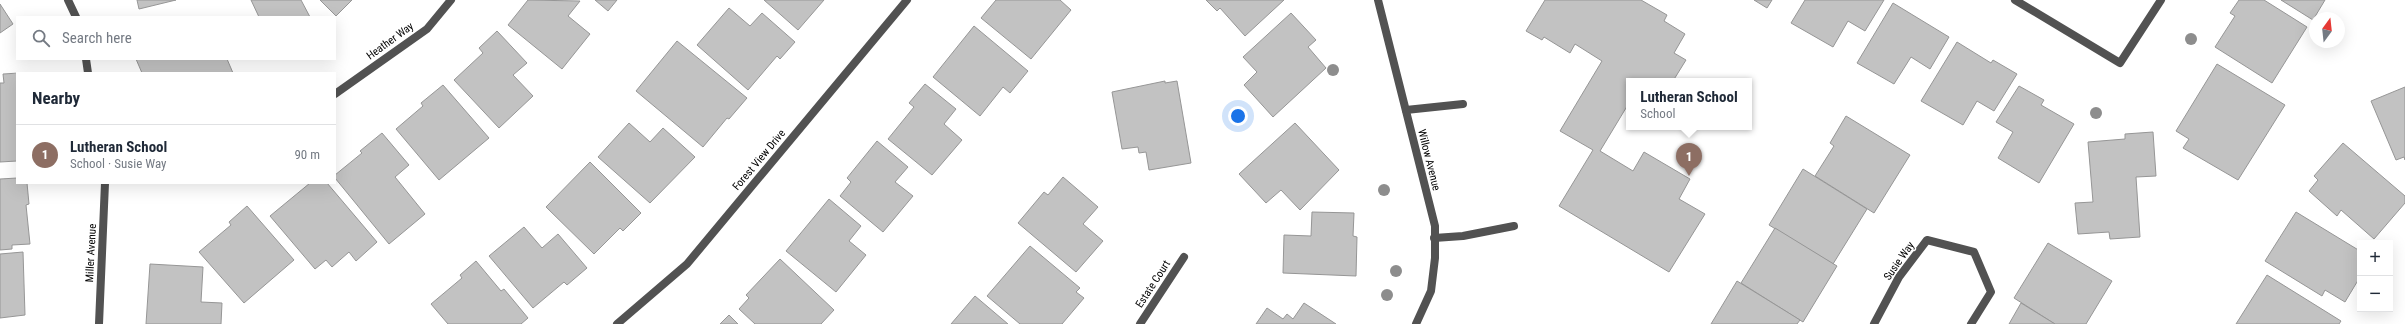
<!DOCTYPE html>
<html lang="en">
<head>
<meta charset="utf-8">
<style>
  :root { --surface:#fff; --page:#f6f6f7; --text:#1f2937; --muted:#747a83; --line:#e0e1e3; --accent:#b45309 }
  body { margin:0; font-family:"Roboto Condensed",sans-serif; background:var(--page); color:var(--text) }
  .controls { position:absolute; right:12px; bottom:12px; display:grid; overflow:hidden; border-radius:0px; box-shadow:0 4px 16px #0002 }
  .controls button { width:36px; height:36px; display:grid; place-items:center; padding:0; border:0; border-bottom:1px solid var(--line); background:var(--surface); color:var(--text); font:20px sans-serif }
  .compass { position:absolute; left:2309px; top:12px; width:36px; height:36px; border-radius:50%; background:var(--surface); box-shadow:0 4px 16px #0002; rotate:15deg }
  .you { position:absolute; left:1238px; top:116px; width:14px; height:14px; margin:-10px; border:3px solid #fff; border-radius:50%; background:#1a73e8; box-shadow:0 0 0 6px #1a73e833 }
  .badge { display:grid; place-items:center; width:26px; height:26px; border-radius:50%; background:var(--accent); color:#fff; font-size:13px; font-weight:700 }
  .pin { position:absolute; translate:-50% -33px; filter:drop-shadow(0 1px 2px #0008) }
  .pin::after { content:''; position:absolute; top:21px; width:14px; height:12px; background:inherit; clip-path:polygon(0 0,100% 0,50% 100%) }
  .popup { position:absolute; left:1626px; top:78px; width:126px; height:52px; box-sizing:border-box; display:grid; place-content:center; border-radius:0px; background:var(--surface); filter:drop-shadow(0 1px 3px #0005); font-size:13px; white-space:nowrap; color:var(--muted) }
  .popup b { font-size:15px; color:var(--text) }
  .popup::after { content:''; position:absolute; left:50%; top:100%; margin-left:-8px; border:8px solid transparent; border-top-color:var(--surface) }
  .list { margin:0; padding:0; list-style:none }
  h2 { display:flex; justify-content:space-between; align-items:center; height:52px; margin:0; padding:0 16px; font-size:17px }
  h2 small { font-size:13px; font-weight:400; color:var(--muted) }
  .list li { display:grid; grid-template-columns:26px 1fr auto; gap:12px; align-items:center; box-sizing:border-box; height:60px; padding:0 16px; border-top:1px solid var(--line) }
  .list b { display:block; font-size:15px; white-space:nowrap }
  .list p { margin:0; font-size:13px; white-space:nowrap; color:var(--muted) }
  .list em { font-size:13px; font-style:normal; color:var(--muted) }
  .icon { flex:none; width:22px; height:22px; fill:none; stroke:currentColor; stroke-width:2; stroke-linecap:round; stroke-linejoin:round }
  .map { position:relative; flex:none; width:2405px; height:324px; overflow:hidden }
  .search { position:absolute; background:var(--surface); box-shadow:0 4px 16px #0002; left:16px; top:16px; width:320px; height:44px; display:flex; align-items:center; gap:10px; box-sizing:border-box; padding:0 14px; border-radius:0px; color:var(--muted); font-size:15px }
  .panel { position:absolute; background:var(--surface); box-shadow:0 4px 16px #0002; left:16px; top:72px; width:320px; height:112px; border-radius:0px }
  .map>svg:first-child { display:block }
  .building { fill:#c2c2c2; stroke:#969696 }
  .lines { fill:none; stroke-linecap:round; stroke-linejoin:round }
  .service { stroke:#525252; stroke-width:8 }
  .minor { stroke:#525252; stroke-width:8 }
  .tree { fill:#8d8d8d }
  .labels { text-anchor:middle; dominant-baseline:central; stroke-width:3; stroke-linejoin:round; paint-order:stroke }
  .street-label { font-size:11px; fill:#000; stroke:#fff }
</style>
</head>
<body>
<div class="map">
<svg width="2405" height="324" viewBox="0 0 2405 324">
  <rect width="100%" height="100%" fill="#fff"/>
  <g class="building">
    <path d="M137 0H176L139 9Z"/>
    <path d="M251 0H301L310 17H259Z"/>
    <path d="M320 0H352L336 16Z"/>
    <path d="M528 0 580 1 568 16 590 34 562 69 508 25Z"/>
    <path d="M595 0H617L608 11Z"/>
    <path d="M764 0H824L798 30Z"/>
    <path d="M996 0H1060L1071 10 1031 59 981 18Z"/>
    <path d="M1206 0H1284L1245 36 1220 8 1217 11Z"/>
    <path d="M1545 0H1641L1667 15 1664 21 1685 34 1674 53 1686 60 1673 81H1629V103L1600 151 1633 171 1644 152 1690 179 1679 199 1705 214 1669 272 1559 206 1593 150 1560 131 1602 61 1575 44 1570 53 1544 37 1542 40 1526 31Z"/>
    <path d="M1754 0H1772L1767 8Z"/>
    <path d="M1805 0H1884L1865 31 1848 21 1833 47 1791 23Z"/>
    <path d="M2239 0H2264L2307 27 2272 83 2215 47 2235 16 2230 13Z"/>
    <path d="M2281 0H2325L2313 20Z"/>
    <path d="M1893 3 1949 37 1930 69 1911 57 1894 84 1857 63Z"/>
    <path d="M0 4 13 24 0 33Z"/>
    <path d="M729 8 750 26 762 13 795 42 780 59 777 56 748 90 697 45Z"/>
    <path d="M1291 13 1316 40 1308 47 1326 68 1273 117 1244 85 1257 72 1243 57Z"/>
    <path d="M974 26 1028 71 1010 93 1003 87 980 116 933 77Z"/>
    <path d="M497 31 527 63 513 75 533 96 499 128 454 80 483 53 479 48Z"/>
    <path d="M677 41 747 98 729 119 727 118 703 147 636 91Z"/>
    <path d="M1957 42 1991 63 1993 60 2017 74 1994 111 1977 101 1963 125 1921 101Z"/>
    <path d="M136 59H227L233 73H142Z"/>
    <path d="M2217 64 2285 105 2238 180 2183 148 2189 139 2176 131Z"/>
    <path d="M17 73V161L0 162V83H4L3 74 19 73Z"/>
    <path d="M1165 81V83L1177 81 1191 163 1149 170 1146 152 1139 153 1138 147 1122 149 1112 92Z"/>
    <path d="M925 84 956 109 944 124 962 140 932 175 888 139 914 107 909 103Z"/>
    <path d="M443 85 489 138 439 180 396 129 423 106 421 103Z"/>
    <path d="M2019 86 2044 100 2041 105 2074 124 2039 183 1998 158 2013 132 1996 122Z"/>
    <path d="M2405 87V160L2404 157 2396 160 2371 101Z"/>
    <path d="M1846 116 1910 155 1874 213 1815 176 1834 146 1830 143Z"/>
    <path d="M629 123 650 142 663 128 695 157 650 203 598 157Z"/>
    <path d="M1295 123 1339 170 1300 210 1281 190 1266 203 1239 174Z"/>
    <path d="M2153 132 2156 176 2136 177 2140 237 2110 239 2109 232 2078 234 2075 203 2093 202 2088 142 2125 139V134Z"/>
    <path d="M382 133 409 165 395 177 425 214 389 244 335 178V175L362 153 360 151Z"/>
    <path d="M877 141 908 167 895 182 913 196 883 232 840 196 851 182 847 178Z"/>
    <path d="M2343 143 2405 196V203L2374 239 2341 210 2337 216 2309 191 2318 180 2314 176Z"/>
    <path d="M590 162 641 213 623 231 620 228 594 254 546 207Z"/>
    <path d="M1803 169 1867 209 1833 264 1769 225Z"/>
    <path d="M1063 177 1098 207 1083 224 1103 241 1076 272 1018 223 1044 192 1048 195Z"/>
    <path d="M17 178V183H27L29 204 26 205 30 244 12 245V249L0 250V179Z"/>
    <path d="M310 183H327L377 242 356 261 349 252 332 267 326 260 315 269 270 216Z"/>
    <path d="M829 199 861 226 849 241 866 255 836 292 786 251Z"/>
    <path d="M247 206 294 260 244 303 199 252 231 225 229 222Z"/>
    <path d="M1312 212 1354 213 1353 236 1357 237 1356 276 1283 273 1284 235 1311 236Z"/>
    <path d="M2296 212 2360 251V277L2345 302 2325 290 2322 296 2265 261Z"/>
    <path d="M524 227 542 248 558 234 587 268 567 285 564 282 533 308 489 256Z"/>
    <path d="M1775 228 1837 266 1803 322 1741 283Z"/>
    <path d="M2048 243 2112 281 2086 324H2055L2014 298Z"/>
    <path d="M1030 246 1080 288 1076 292 1084 298 1062 324H1020L987 296Z"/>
    <path d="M23 252 25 315 0 318V254Z"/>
    <path d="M780 259 834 310 821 324H755L739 309 749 298 746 295Z"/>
    <path d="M476 261 501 291 504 289 528 318 521 324H448L431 304 462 278 460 275Z"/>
    <path d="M150 264 203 267 201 302 222 303 221 324H146Z"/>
    <path d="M2267 275 2341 321 2339 324H2236Z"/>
    <path d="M1737 281 1800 320 1797 324H1711Z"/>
    <path d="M975 296 1008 324H951Z"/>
    <path d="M1304 303 1336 324H1256L1267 308 1283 319 1287 314 1293 319Z"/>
    <path d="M2021 303 2055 324H2009Z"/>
    <path d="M729 315 738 324H720Z"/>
  </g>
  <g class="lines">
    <g class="service">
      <path d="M1406 110 1463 104"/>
      <path d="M1434 238 1463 236 1514 226"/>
    </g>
    <g class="minor">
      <path d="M68 0 76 17"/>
      <path d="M1378 0 1435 226V258L1431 291 1416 324"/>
      <path d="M2015 0 2120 63 2161 0"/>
      <path d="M86 59 88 73"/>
      <path d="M335 94 427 29 451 0"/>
      <path d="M99 324 105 183"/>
      <path d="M617 324 687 264 907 0"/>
      <path d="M1140 324 1184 257"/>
      <path d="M1874 324 1899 277 1927 240 1974 252 1991 292 1971 324"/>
    </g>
  </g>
  <g class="tree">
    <circle cx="2191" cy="39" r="6"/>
    <circle cx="1333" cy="70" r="6"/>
    <circle cx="2096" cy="113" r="6"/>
    <circle cx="1384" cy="190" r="6"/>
    <circle cx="1396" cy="271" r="6"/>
    <circle cx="1387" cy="295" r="6"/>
  </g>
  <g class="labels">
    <g class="street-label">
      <text transform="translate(390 41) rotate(-36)">Heather Way</text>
      <text transform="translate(759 160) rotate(-50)">Forest View Drive</text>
      <text transform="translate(1429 160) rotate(76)">Willow Avenue</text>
      <text transform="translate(91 253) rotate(-87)">Miller Avenue</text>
      <text transform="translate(1899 261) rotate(-55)">Susie Way</text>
      <text transform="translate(1153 284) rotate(-57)">Estate Court</text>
    </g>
  </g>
</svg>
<div class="controls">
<button>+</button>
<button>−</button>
</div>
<svg class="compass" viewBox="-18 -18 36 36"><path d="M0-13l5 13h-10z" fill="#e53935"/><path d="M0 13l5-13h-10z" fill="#747a83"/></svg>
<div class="you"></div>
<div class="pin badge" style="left:1689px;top:176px;background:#8d6e63">1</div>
<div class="popup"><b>Lutheran School</b>School</div>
<div class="search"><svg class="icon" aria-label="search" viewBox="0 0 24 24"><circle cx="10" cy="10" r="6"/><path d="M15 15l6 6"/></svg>Search here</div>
<section class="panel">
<h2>Nearby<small></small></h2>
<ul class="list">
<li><span class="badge" style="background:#8d6e63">1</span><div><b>Lutheran School</b><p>School · Susie Way</p></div><em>90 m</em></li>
</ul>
</section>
</div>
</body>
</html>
